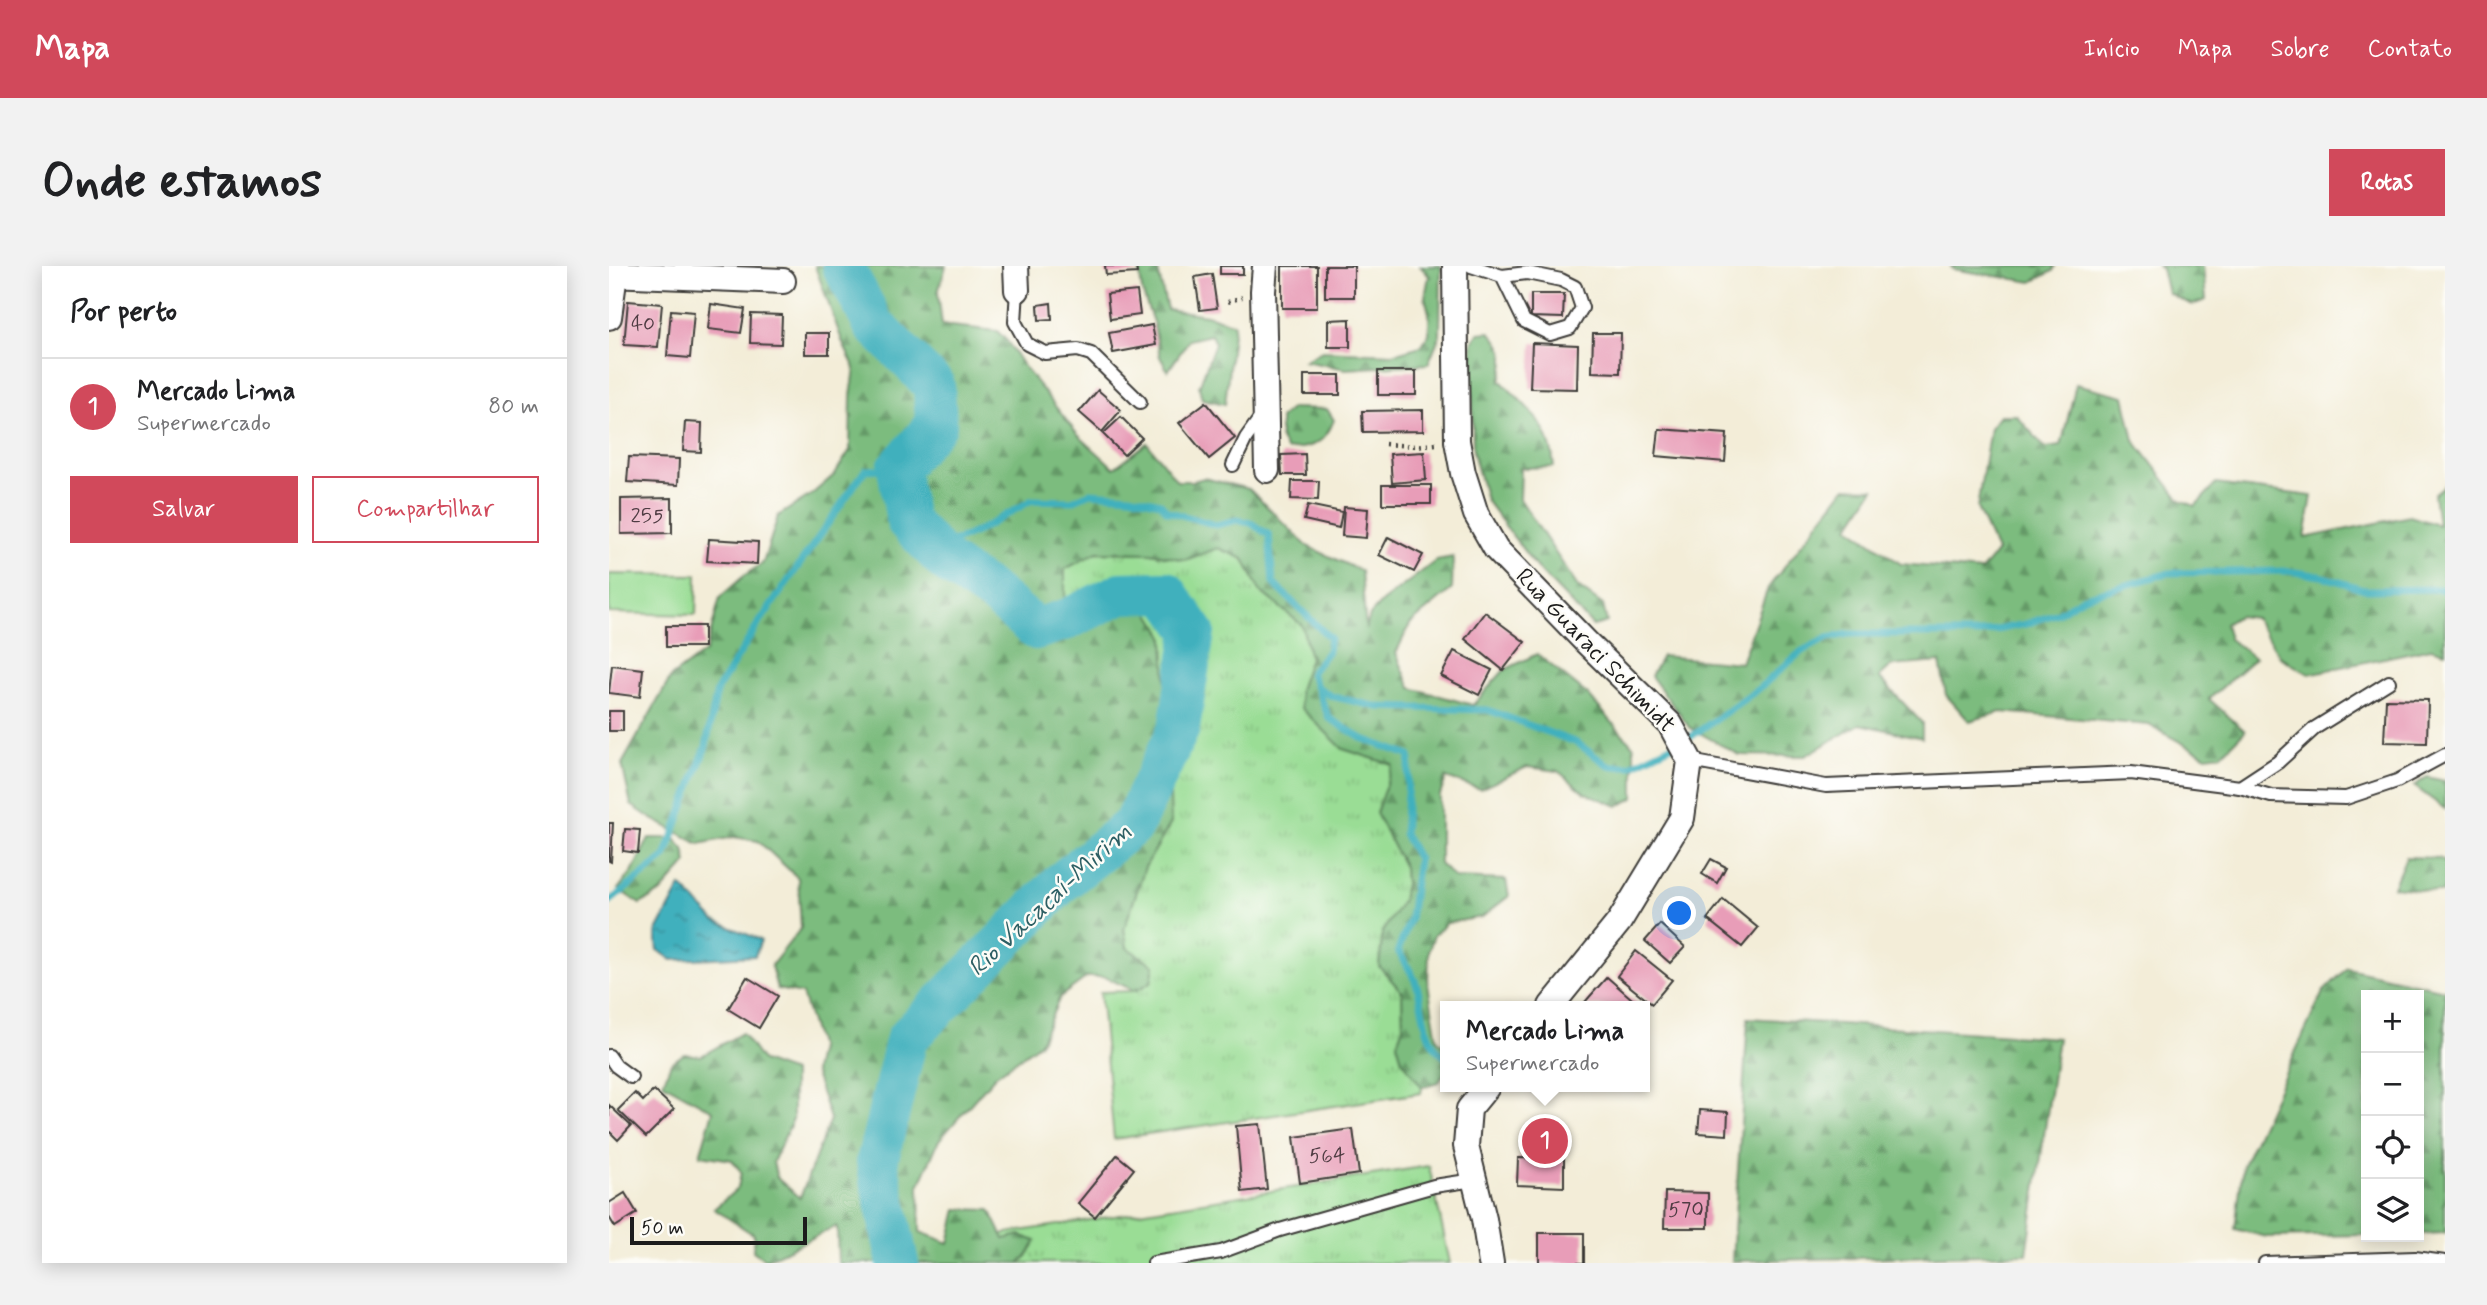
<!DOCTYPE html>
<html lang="pt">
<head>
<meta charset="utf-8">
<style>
  :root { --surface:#fff; --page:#f2f2f2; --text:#202124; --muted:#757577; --line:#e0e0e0; --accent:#d1495b }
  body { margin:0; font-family:Mynerve,sans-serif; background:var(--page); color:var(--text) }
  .controls { position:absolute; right:21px; bottom:21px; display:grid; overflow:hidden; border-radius:0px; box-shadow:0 4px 18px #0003 }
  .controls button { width:63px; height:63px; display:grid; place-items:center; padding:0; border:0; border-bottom:2px solid var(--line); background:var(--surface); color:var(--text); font:35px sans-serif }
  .scale { position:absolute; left:21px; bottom:18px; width:177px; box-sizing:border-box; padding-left:7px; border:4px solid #1c1c1c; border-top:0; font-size:19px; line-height:24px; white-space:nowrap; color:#1c1c1c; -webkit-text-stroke:5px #fdfcf7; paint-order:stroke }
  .you { position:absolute; left:1071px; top:648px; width:24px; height:24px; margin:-18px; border:5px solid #fff; border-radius:50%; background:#1a73e8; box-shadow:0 0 0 10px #1a73e833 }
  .badge { display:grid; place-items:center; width:46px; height:46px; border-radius:50%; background:var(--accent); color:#fff; font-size:23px; font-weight:700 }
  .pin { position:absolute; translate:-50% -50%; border:4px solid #fff; box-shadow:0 2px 7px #0006 }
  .popup { position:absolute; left:831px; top:735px; width:210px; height:91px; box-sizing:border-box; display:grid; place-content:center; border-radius:0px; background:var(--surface); filter:drop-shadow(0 2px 5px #0005); font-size:23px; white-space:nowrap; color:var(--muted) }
  .popup b { font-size:26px; color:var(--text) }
  .popup::after { content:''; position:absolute; left:50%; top:100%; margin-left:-14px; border:14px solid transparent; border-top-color:var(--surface) }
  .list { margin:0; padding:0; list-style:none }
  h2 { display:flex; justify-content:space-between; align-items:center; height:91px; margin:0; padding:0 28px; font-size:30px }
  h2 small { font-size:23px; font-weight:400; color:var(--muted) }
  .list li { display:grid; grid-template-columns:46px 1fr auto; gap:21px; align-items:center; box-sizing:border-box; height:98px; padding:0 28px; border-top:2px solid var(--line) }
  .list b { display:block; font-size:26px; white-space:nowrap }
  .list p { margin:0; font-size:23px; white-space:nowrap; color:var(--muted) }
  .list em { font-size:23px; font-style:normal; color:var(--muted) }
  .actions { display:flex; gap:14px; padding:21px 28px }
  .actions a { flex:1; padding:16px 0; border:2px solid var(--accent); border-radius:0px; text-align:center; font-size:24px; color:var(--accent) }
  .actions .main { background:var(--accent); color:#fff }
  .icon { flex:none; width:38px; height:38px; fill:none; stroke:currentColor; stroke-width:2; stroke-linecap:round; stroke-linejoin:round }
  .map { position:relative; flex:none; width:1836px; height:997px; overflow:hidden; border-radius:0px }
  header { display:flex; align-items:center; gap:42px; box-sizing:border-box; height:98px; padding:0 35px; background:var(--accent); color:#fff }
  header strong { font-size:33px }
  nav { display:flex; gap:38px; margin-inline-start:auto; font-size:24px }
  .intro { display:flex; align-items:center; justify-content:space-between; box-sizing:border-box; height:168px; padding:0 42px }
  h1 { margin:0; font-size:49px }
  .button { padding:18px 32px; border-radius:0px; background:var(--accent); color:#fff; font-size:24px; font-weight:700 }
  main { display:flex; gap:42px; padding:0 42px }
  aside { flex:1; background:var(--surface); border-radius:0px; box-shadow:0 4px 18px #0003 }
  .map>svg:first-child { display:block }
  .grass { fill:url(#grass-tufts); stroke:#5b7c58; stroke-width:2 }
  .forest { fill:url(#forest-firs); stroke:#4c6c4d; stroke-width:2 }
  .pitch { fill:#9add95; stroke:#5b7c58; stroke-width:2 }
  .water { fill:url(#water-ripples); stroke:#2e666c; stroke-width:2 }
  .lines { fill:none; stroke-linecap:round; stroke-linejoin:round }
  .stream { stroke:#41b0bd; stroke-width:7 }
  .river { stroke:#41b0bd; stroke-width:42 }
  .building { fill:#e89db8 }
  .service-casing { stroke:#3c3b38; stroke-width:16 }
  .minor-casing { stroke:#3c3b38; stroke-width:28 }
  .path { stroke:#3c3b38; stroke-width:4.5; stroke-dasharray:2 5; stroke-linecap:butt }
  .service { stroke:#fff; stroke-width:12 }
  .minor { stroke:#fff; stroke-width:24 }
  .labels { text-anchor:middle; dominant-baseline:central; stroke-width:5; stroke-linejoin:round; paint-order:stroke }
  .number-label { font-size:21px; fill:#4f3c43 }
  .street-label { font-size:24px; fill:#1c1c1c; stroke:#fdfcf7 }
  .water-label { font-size:26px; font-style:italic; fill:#2d5f64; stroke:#fdfcf7 }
</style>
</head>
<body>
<header>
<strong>Mapa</strong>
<nav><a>Início</a><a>Mapa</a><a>Sobre</a><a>Contato</a></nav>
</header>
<div class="intro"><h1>Onde estamos</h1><a class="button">Rotas</a></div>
<main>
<aside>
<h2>Por perto<small></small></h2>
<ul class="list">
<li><span class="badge">1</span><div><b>Mercado Lima</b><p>Supermercado</p></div><em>80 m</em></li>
</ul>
<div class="actions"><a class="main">Salvar</a><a>Compartilhar</a></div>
</aside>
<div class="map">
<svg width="1836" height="997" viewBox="0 0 1836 997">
  <defs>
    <pattern id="grass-tufts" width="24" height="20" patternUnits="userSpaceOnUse" patternTransform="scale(1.75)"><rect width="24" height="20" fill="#9add95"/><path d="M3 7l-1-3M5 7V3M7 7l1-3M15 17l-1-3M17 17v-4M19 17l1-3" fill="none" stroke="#84bd80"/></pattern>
    <pattern id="forest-firs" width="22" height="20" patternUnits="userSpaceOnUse" patternTransform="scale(1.75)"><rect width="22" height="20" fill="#7bbc7e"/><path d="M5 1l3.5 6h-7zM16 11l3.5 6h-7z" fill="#649866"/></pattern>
    <pattern id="water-ripples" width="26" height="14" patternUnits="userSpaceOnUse" patternTransform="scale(1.75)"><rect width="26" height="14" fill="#41b0bd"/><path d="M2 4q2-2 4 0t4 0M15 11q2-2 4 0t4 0" fill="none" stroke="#368e99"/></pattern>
  </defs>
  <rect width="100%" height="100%" fill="#fdfcf7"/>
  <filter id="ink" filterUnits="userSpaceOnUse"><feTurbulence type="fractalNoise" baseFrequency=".0143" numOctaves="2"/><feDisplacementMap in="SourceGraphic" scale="14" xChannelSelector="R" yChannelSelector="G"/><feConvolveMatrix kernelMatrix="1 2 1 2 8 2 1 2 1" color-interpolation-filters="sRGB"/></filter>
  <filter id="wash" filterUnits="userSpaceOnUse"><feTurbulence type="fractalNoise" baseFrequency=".00686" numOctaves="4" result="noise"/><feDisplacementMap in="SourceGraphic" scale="28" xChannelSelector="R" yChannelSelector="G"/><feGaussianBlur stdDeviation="1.57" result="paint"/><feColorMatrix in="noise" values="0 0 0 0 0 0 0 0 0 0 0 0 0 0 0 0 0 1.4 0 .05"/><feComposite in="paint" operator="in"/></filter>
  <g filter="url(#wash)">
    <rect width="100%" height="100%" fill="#f3edd8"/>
    <g class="grass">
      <path d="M609 282 635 293 651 325 693 359 701 392 690 424 734 483 785 499 767 547 795 601 796 618 793 635 774 665 770 700 793 726 794 761 788 777 793 794 813 821 812 827 505 873 491 726 526 725 542 716 545 699 518 682 515 663 536 601 562 557 456 336V303L488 286 542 287 576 294Z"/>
      <path d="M820 900 841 997H410L418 990 395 974 392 968Z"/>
    </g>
    <g class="forest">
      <path d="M206 0H337L329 26 333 59 388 65 398 75 413 98 469 169 505 202 538 177 568 215H584L595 212 640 223 698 280 752 305 757 363 761 349 773 336 828 294 844 291 843 323 801 358 787 387 802 422 864 439 895 404 928 388 979 429 1025 481V532L1009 540 976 527 949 505 918 501 871 523 837 512 831 529V598L846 612 897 614 900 630 873 651 838 657 825 669 820 684 819 718 828 773 836 781V806L830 816 813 821 793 794 788 777 794 761 793 726 770 700 774 665 793 635 796 618 795 601 767 547 784 499 734 483 692 442 690 424 701 392 693 359 651 325 635 293 609 282 576 294 542 287 488 286 456 303V335L523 319 555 370 562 557 536 601 515 663 518 682 545 699 542 716 526 725 496 711H478L451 731 431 777 386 810 330 874 310 920 311 966 340 977 348 943 381 944 395 973 411 969 427 975 418 990 410 997H229L228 960 157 994 144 985 145 969 105 943 129 922 132 906 123 894 91 889 104 845 54 817 62 797 75 788 92 790 133 767 153 795 184 806V853L164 896 168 912 191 932 221 853 205 805 210 782 193 728 168 723 162 700 192 662 189 612 149 575 125 571 90 578 43 553 22 539 13 498 62 411 97 385 111 331 136 309 154 297 169 250 203 228 225 209 241 184 242 130 246 102 235 80Z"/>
      <path d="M530 0H548L558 43 598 49 625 58 616 138 593 133 590 121 606 77 602 69 580 74 559 105 551 91 545 59 533 25Z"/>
      <path d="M811 0H832L831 69 819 98 737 103 695 95 713 85 784 88 812 80 820 68V47L816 31 820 10Z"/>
      <path d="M1342 0H1446L1444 5 1423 16 1343 3Z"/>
      <path d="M1549 0H1594L1597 34 1583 39 1559 27 1553 3Z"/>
      <path d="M881 66C897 82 898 93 891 114 919 143 942 158 945 201L912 202 911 233 969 321 994 339 998 356 984 360 927 301 877 234 864 186 863 76 870 67Z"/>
      <path d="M1467 118 1515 130 1525 174 1571 234 1586 240 1607 218 1703 230 1696 272 1801 250 1829 259 1825 228 1836 219V386L1822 382 1700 408 1672 392 1646 352 1629 350 1616 358 1620 373 1646 392 1600 433 1636 465 1613 488 1597 490 1540 459 1392 446 1360 455 1337 429 1331 396 1282 400 1270 411 1313 457V472L1251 458 1196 490 1130 489 1080 461 1042 410 1053 390 1132 397 1159 322 1236 222 1265 223 1240 261 1292 298 1372 305 1388 285 1368 242 1381 162 1391 149H1407L1436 182 1452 180Z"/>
      <path d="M682 142 718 143 725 154C715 180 703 181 677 184L671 171V153Z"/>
      <path d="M1818 511 1836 515V543L1805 520Z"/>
      <path d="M40 572H65L75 583 78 597 51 627 31 638 9 623 23 606Z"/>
      <path d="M1797 591 1830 592 1836 596V627L1784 621Z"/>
      <path d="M1738 702 1836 724V967L1810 968V729H1757V969L1658 971 1626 963 1634 899 1714 726Z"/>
      <path d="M1139 752 1449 772 1418 988 1123 995Z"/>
    </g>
    <path class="pitch" d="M0 308 88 309 87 349 0 347Z"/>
    <path class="water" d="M72 620 106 655 152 674 146 690 63 694 49 684 47 667Z"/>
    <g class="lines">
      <g class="stream">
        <path d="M326 284 371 264 423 234 463 235 481 227 521 230 551 237 558 245 607 259 628 254 642 257 660 269 664 317 721 372 719 385 702 407 720 452 752 472 801 490 795 568 809 593 801 653 789 685C796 696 804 707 808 720 815 743 814 776 836 791"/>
        <path d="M707 420 722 430 769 441 879 444 968 477 1000 500H1021L1083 470 1147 425 1193 385 1219 372 1240 368H1367L1417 358 1449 347 1475 331 1560 307 1679 305 1712 310 1758 324 1836 323"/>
        <path d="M0 636 56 591 97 480 108 424 148 360 256 204 289 202"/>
      </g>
      <path class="river" d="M234 0 265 59 325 119 327 159 289 202 298 255 337 296 384 327 427 363 459 353 512 327 557 326 585 366 570 462 524 559 452 617 298 772 268 896 289 997"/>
    </g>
    <g id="blocks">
      <g class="building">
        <path d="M496 0H527L528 7 497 9Z"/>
        <rect x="611" y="0" width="23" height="8"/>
        <rect x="673" y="0" width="35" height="42"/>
        <rect x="716" y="0" width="29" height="31"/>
        <path d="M603 8 608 42 591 44 586 11Z"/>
        <path d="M528 25 531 49 501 53 498 28Z"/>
        <path d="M922 28H955L954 52 922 51Z"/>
        <path d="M19 35 53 38 49 81 15 79Z"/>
        <path d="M442 37 443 53 430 54 429 39Z"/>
        <path d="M102 38 136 43 132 67 99 63Z"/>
        <path d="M62 44 85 46 81 92 58 90Z"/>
        <path d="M142 48 173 49 172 78 141 77Z"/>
        <path d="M741 53V81H719V54Z"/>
        <path d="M543 59 547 79 504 87 500 67Z"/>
        <rect x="196" y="67" width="24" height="21"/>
        <path d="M984 67H1012L1011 107 983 106Z"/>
        <path d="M923 77 969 79 968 123 921 122Z"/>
        <rect x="769" y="105" width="38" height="24"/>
        <rect x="695" y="109" width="36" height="20"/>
        <path d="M489 124 512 144 493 166 470 146Z"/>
        <path d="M597 136 626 172 600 193 570 157Z"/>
        <path d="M814 144V165L754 166 753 145Z"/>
        <path d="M512 151 533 172 515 189 494 168Z"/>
        <path d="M76 156 93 157 92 186 74 185Z"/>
        <path d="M1050 163 1118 168 1116 196 1047 190Z"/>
        <path d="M815 186 817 214 783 217 781 188Z"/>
        <path d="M696 188 697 209H673L672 189Z"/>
        <path d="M20 191 70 193 69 219 18 216Z"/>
        <path d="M683 215H710L709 234 682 233Z"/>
        <rect x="773" y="219" width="49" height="19"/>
        <path d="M63 232V267L12 268V233Z"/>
        <path d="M699 239 733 246 730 262 695 254Z"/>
        <path d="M735 241 759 243 757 272 733 270Z"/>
        <path d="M779 271 814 289 805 306 770 289Z"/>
        <path d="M100 273 149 276 148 298 98 295Z"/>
        <path d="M876 346 916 376 894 404 856 373Z"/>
        <rect x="57" y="360" width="38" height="21"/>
        <path d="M845 385 883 404 870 429 832 410Z"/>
        <path d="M3 399 34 403 31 431 0 427Z"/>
        <path d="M1777 433 1819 434 1818 477 1775 476Z"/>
        <rect x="0" y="445" width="14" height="20"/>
        <path d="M0 557H4L2 596 0 595Z"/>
        <path d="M16 563 31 564 29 587 14 585Z"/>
        <path d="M1102 593 1117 601 1108 617 1093 608Z"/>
        <path d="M1114 633 1149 662 1133 681 1098 653Z"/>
        <path d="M1051 658 1076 681 1061 697 1036 675Z"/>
        <path d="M1027 685 1063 714 1043 738 1008 710Z"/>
        <path d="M138 711 169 730 150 762 119 743Z"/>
        <path d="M998 711 1031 740H980L976 736Z"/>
        <path d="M45 824 65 843 37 871 9 844 26 827 34 835Z"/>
        <path d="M0 839 22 860 9 874 0 865Z"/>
        <path d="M1091 844 1119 846 1118 869 1089 867Z"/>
        <path d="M651 858 658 923 633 926 627 860Z"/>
        <path d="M744 863 750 908 691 917 685 871Z"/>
        <path d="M920 863 953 864 952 887 919 885Z"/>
        <path d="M508 889 525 903 486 951 469 937Z"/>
        <path d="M909 892 955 893V921L908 919Z"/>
        <path d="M1056 926 1099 927V962H1055Z"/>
        <path d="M16 927 28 947 6 961 0 951V937Z"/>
        <rect x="930" y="967" width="45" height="30"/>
      </g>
    </g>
  </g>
  <g filter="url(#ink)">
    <use href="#blocks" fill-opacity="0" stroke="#3c3b38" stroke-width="2"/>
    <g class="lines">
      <g class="service-casing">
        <g id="service">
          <path d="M862 0 893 10 918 7 952 14 966 21 973 42 961 62 941 68 915 55 893 10"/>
          <path d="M408 24 406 56 418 78 436 87 469 84 482 88 531 136"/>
          <path d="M624 199 637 172 654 148"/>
          <path d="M1081 495 1217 520 1522 507 1631 521 1662 530 1737 532 1788 515 1836 489"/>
          <path d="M1631 521 1669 496 1706 462 1780 416"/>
          <path d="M0 790 7 800 22 811"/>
          <path d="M545 997 612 986 671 964 825 920 865 914"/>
          <path d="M1656 997 1806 992 1836 996"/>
        </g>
      </g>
      <g class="minor-casing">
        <g id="minor">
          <path d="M407 0 408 24"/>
          <path d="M656 0 654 25 658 204"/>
          <path d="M846 0 848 175 854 207 867 248 887 283 977 376 1061 458 1081 495 1073 552 1010 656 942 740"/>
          <path d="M0 8 174 15"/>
          <path d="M0 51 6 8"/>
          <path d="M878 821 860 843 857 880 875 953 882 997"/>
        </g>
      </g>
      <g class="path">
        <path d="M619 36 633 31"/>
        <path d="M776 178 804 180 827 178"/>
      </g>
      <use href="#service" class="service"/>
      <use href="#minor" class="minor"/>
    </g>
  </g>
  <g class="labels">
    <g class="number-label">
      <text x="34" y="58">40</text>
      <text x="38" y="250">255</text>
      <text x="718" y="890">564</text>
      <text x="1077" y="944">570</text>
    </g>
    <g class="street-label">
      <text transform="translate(986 385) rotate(46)">Rua Guaraci Schimidt</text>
    </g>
    <g class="water-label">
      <text transform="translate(441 634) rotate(-43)">Rio Vacacaí-Mirim</text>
    </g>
  </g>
</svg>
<div class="controls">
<button>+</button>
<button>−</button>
<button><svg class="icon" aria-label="locate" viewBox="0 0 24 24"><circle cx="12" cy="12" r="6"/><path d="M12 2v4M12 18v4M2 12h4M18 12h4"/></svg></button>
<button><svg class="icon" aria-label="layers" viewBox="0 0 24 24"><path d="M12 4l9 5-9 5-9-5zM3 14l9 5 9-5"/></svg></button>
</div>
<div class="scale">50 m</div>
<div class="you"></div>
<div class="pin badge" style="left:936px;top:875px">1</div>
<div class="popup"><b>Mercado Lima</b>Supermercado</div>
</div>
</main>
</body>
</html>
